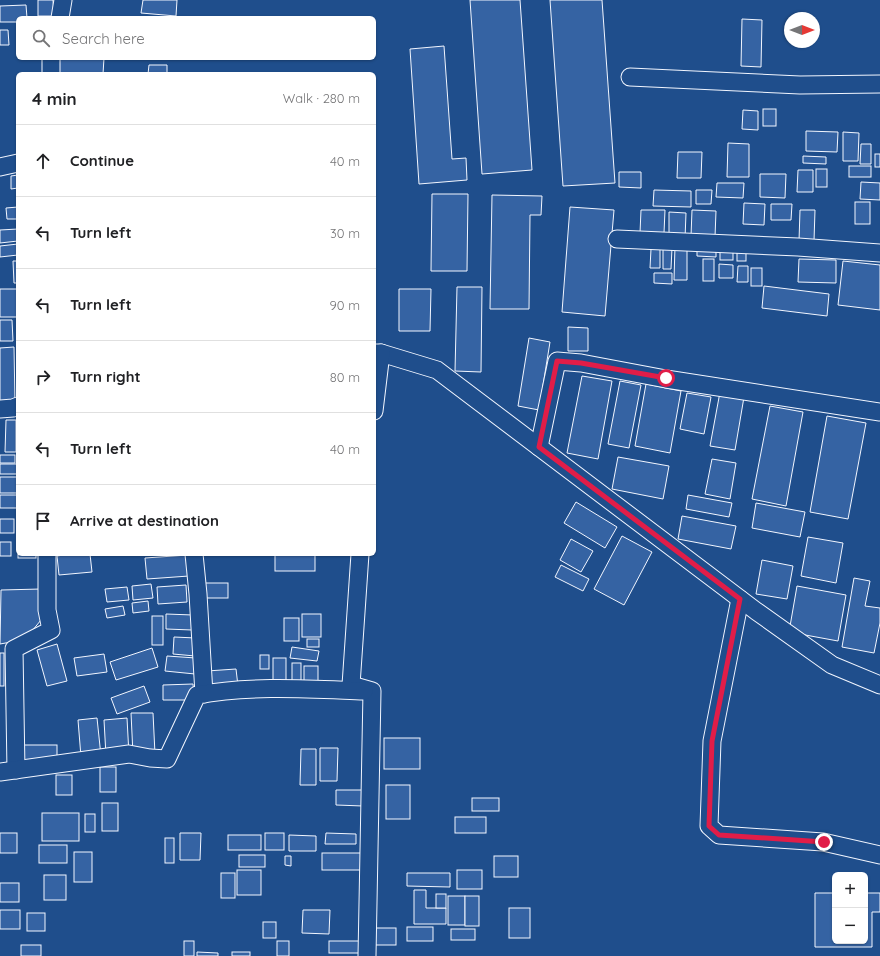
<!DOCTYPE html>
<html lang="en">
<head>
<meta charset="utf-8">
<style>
  :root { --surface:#fff; --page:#f2f2f2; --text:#202124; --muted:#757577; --line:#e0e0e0 }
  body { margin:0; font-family:Quicksand,sans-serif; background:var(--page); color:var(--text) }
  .controls { position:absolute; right:12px; bottom:12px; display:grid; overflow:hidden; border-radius:6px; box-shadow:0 1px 3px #0004 }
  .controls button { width:36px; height:36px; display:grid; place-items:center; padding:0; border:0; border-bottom:1px solid var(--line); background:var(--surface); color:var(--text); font:20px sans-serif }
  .compass { position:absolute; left:784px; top:12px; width:36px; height:36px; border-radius:50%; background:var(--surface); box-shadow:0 1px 3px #0004; rotate:90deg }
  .stop { position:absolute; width:12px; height:12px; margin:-9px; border:3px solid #e11d48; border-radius:50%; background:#fff }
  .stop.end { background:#e11d48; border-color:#fff; box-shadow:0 1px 4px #0008 }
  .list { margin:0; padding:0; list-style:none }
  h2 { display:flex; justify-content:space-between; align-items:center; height:52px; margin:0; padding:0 16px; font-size:17px }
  h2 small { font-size:13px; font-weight:400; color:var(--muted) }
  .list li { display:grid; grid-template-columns:26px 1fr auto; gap:12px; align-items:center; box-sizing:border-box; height:72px; padding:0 16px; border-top:1px solid var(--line) }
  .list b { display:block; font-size:15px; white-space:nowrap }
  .list em { font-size:13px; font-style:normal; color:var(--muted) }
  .icon { flex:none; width:22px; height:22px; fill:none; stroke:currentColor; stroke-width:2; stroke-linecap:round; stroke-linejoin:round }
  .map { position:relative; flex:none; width:880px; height:956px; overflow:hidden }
  .search { position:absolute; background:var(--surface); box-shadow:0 1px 3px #0004; left:16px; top:16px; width:360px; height:44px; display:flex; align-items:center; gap:10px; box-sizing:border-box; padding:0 14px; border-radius:6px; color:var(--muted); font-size:15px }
  .panel { position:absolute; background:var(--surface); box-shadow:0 1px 3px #0004; left:16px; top:72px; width:360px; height:484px; border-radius:6px }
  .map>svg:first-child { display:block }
  .building { fill:#3563a3; stroke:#f2f6ff }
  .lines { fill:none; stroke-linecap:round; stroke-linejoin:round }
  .street-casing { stroke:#f2f6ff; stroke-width:19 }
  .street { stroke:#1f4e8c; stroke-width:17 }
  .route { stroke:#e11d48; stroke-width:5 }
</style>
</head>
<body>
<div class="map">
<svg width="880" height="956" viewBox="0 0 880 956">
  <rect width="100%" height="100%" fill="#1f4e8c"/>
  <g class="building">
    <path d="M38 0H53L54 16H38Z"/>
    <path d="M143 0H177L176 16 141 13Z"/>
    <path d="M470 0H520L532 170 482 174Z"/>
    <path d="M550 0H602L615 183 563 186Z"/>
    <path d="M26 5 27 18H18V22H0V6Z"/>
    <path d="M742 19 762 20 761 67 741 66Z"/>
    <path d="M0 30H8L9 45H0Z"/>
    <path d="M444 46 452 159 466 158 467 180 419 184 410 49Z"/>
    <path d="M59 58H104L103 74H59Z"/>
    <path d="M149 65H167V74H148Z"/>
    <rect x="763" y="109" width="13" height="17"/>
    <path d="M743 110 758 111V130L742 129Z"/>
    <path d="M806 131 838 132 837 152 806 151Z"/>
    <path d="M843 132 859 133 858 161H843Z"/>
    <path d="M728 143 749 144V177H727Z"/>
    <path d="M861 144H871V164H860Z"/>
    <path d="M678 152H702L701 178H677Z"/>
    <rect x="875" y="154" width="5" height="13"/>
    <path d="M803 156 826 157V164L803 163Z"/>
    <rect x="849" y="166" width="22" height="11"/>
    <rect x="816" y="169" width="11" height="18"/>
    <path d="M798 170H813V192H797Z"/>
    <path d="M619 172H641V188L619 187Z"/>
    <path d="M760 174H786L785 198 760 197Z"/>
    <path d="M18 175V188L11 189V176Z"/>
    <path d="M861 182 880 183V200L860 199Z"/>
    <path d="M717 183H744L743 198 716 197Z"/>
    <path d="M654 190 691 191V207L653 206Z"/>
    <path d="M696 190H712L711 204H696Z"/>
    <path d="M432 194H468L467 271H431Z"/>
    <path d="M492 195 542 196 541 215H530L529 309H490Z"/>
    <rect x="855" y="202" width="15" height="22"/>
    <path d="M744 203 765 204 764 225 743 224Z"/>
    <path d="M771 204H792L791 220H771Z"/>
    <path d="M18 207V219H7L6 208Z"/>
    <path d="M570 207 614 210 605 316 562 312Z"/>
    <path d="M641 210H665L664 233H640Z"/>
    <path d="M692 210 716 211 715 237 691 236Z"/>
    <path d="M800 210H815L814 241H799Z"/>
    <path d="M669 212 686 213 685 239 669 238Z"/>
    <path d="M18 229V241L0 243V230Z"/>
    <path d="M18 244V255L0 257V246Z"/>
    <path d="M675 246H687V280H674Z"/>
    <path d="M697 247H716V257L697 256Z"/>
    <path d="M663 248H672L671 269H663Z"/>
    <rect x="720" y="248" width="13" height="12"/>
    <path d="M651 249H660V268H650Z"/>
    <rect x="737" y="250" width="9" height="11"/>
    <rect x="703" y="259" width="11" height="22"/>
    <path d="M799 259 836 260V283L798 282Z"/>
    <path d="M13 261H18V283H14Z"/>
    <path d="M843 261 880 265V310L838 305Z"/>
    <path d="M719 264 733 265V278H719Z"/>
    <path d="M738 266H748V282H737Z"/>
    <rect x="751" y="268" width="11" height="18"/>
    <path d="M654 273H672V284L654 283Z"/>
    <path d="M764 286 829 294 827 316 762 308Z"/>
    <path d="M457 287H482L481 372 455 371Z"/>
    <rect x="0" y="289" width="18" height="28"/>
    <path d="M399 289H431L430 331H399Z"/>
    <path d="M0 320H12L13 341H0Z"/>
    <path d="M568 327 588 328V351H568Z"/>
    <path d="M529 338 550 342 539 410 518 406Z"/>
    <path d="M14 347 15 404H0V348Z"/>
    <path d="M582 376 612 381 598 459 567 453Z"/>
    <path d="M620 381 641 385 629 448 608 444Z"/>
    <path d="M646 384 681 391 670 453 635 446Z"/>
    <path d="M720 392 744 397 735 450 710 446Z"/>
    <path d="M687 393 711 397 704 434 680 429Z"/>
    <path d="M770 406 803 412 786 506 752 499Z"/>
    <path d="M827 416 866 423 848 519 810 512Z"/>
    <path d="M6 420H16V452H5Z"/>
    <rect x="0" y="455" width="15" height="8"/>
    <path d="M618 457 669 466 663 499 612 489Z"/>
    <path d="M712 459 736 463 730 499 705 494Z"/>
    <rect x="0" y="464" width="18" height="10"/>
    <rect x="0" y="477" width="18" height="16"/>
    <rect x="0" y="495" width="18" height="13"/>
    <path d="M688 495 732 503 729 517 686 509Z"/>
    <path d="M576 502 617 527 605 548 564 523Z"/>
    <path d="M756 503 805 512 800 537 752 528Z"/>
    <path d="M682 516 736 526 731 549 678 539Z"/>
    <rect x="0" y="519" width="14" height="14"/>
    <path d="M622 536 652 552 624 605 594 589Z"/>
    <path d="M808 537 843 543 836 583 801 576Z"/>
    <path d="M571 539 593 551 581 572 560 560Z"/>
    <rect x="0" y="542" width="11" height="14"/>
    <rect x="18" y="554" width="18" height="4"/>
    <path d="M70 554H90L92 572 59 575 57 556Z"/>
    <rect x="275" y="554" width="40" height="17"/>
    <path d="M188 555 189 576 147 579 145 558Z"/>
    <path d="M762 560 793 566 787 599 756 594Z"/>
    <path d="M561 565 589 579 583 591 555 577Z"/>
    <path d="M854 578 870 581 865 606 880 608V623L874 653 842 647Z"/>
    <rect x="204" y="583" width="24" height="15"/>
    <path d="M151 584 153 598 133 600 132 586Z"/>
    <path d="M186 585 187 602 158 604 157 587Z"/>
    <path d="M797 586 846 595 838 641 789 632Z"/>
    <path d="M127 587 129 600 107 602 105 589Z"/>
    <path d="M41 589V620L32 631 17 641 0 644 1 590Z"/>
    <path d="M148 601 149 611 133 613 132 603Z"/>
    <path d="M123 606 125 615 107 618 105 609Z"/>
    <path d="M166 614 193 615 192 630 166 629Z"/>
    <rect x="302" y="614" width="19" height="23"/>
    <rect x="152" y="616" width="11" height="29"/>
    <rect x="284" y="618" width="15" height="23"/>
    <path d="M174 637 196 638 195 656 173 654Z"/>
    <rect x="307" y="639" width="12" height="8"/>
    <path d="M57 644 67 681 47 686 37 650Z"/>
    <path d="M292 647 319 651 317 661 290 658Z"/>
    <path d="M152 648 158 667 116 680 110 662Z"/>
    <rect x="0" y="653" width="4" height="33"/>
    <path d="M104 654 107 672 77 676 74 658Z"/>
    <rect x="260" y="655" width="9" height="14"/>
    <path d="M167 656 196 658 195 674 165 671Z"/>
    <rect x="273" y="658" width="13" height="28"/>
    <rect x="292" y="663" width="9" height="25"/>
    <rect x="304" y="666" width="14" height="21"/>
    <path d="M236 669 238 686 208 688 207 671Z"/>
    <path d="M193 684 194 700H163V685Z"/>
    <path d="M144 686 150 702 117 714 111 698Z"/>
    <path d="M131 713H153L155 754 133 755Z"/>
    <path d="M97 718 101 756 81 757 78 720Z"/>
    <path d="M127 718 129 755 106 756 104 720Z"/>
    <rect x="384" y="738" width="36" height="31"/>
    <rect x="23" y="745" width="34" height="18"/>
    <path d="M320 748H338L337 781H320Z"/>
    <path d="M301 749H316V785H300Z"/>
    <rect x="100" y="767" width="16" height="25"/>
    <rect x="56" y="775" width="16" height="20"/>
    <rect x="386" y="785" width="24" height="34"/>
    <path d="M336 790H363V806L336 805Z"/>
    <rect x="472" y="798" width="27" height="13"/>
    <rect x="102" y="803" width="16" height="28"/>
    <rect x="42" y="813" width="37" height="28"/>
    <rect x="85" y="814" width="10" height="18"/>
    <rect x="455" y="817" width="31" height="16"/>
    <rect x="0" y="833" width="17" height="20"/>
    <path d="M180 833H201L200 860H180Z"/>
    <rect x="265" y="833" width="19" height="17"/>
    <path d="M326 833 356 834V844H325Z"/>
    <rect x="228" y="835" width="33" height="15"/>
    <path d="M289 835 316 836V851H289Z"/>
    <rect x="165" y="838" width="9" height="25"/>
    <rect x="39" y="845" width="28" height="18"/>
    <rect x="74" y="852" width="18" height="30"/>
    <rect x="322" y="853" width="40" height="17"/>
    <rect x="239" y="855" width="26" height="12"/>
    <path d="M285 856H291V866L285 865Z"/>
    <rect x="494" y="856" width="24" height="21"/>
    <rect x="237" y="870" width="24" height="25"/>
    <rect x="457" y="870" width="25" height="19"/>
    <rect x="221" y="873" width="14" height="25"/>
    <path d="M407 873H450V887L407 886Z"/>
    <rect x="44" y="875" width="22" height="25"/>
    <rect x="0" y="883" width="19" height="19"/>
    <path d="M414 890H426V908H446V924H414Z"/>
    <path d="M815 893H835V941H865V893H880V912H872V947H815Z"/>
    <rect x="436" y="894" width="10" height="14"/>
    <rect x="448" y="896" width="17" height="29"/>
    <rect x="465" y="896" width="14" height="30"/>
    <rect x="509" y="908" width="21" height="30"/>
    <rect x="0" y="910" width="20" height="19"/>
    <path d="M303 910H330L329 934 302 933Z"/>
    <rect x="27" y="913" width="18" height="18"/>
    <rect x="263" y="922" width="13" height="16"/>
    <rect x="407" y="927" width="26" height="14"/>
    <rect x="372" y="928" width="24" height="17"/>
    <rect x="451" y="929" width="24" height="11"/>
    <rect x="184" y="941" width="10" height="15"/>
    <rect x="277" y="941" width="12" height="15"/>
    <rect x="329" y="941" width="32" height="12"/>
    <rect x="21" y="945" width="20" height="11"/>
    <path d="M197 952 218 953V956H197Z"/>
    <rect x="232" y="952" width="18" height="4"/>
  </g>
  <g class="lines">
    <g class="street-casing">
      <g id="street">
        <path d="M60 18 63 0"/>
        <path d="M51 74V58"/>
        <path d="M630 77 800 85 880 84"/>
        <path d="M0 167 18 163"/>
        <path d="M617 239 798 247 880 253"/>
        <path d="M374 353H381L437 370 756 611 832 665 880 685"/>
        <path d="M0 409 13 408 18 406"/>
        <path d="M374 411 381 353"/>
        <path d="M539 447 557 361 581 363 666 379 880 412"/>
        <path d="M194 554 198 594 204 694"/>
        <path d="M360 554 351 685 372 691 367 956"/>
        <path d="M740 599 712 741 709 826 719 835 823 842 880 855"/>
        <path d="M16 770 14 649 51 630 47 610V554"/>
        <path d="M0 772 129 754 150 758 167 759 197 695C252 685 309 689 364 691"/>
      </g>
    </g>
    <use href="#street" class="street"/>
  </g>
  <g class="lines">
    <path class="route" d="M666 378 581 363 557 361 539 447 740 599 712 741 709 826 719 835 824 842"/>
  </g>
</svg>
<div class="controls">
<button>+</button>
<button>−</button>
</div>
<svg class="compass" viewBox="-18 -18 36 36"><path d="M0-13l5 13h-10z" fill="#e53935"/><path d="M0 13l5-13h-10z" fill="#757577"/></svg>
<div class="stop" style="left:666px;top:378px"></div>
<div class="stop end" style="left:824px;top:842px"></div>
<div class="search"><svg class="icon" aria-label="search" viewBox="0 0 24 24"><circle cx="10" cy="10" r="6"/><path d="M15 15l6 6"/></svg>Search here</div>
<section class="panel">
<h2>4 min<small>Walk · 280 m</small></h2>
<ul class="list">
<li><svg class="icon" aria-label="ahead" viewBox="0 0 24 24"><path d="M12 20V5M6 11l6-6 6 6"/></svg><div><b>Continue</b></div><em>40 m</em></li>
<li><svg class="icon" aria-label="left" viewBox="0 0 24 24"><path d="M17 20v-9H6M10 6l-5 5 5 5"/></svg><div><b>Turn left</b></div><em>30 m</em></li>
<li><svg class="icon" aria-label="left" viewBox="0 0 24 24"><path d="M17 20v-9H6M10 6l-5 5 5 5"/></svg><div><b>Turn left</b></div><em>90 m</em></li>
<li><svg class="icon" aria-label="right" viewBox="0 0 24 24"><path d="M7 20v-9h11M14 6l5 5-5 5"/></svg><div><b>Turn right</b></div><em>80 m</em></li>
<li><svg class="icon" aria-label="left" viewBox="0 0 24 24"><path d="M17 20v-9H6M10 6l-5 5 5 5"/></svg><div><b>Turn left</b></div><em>40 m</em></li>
<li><svg class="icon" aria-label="arrive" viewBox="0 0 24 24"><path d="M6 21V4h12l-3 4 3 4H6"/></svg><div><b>Arrive at destination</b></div></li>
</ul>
</section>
</div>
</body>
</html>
